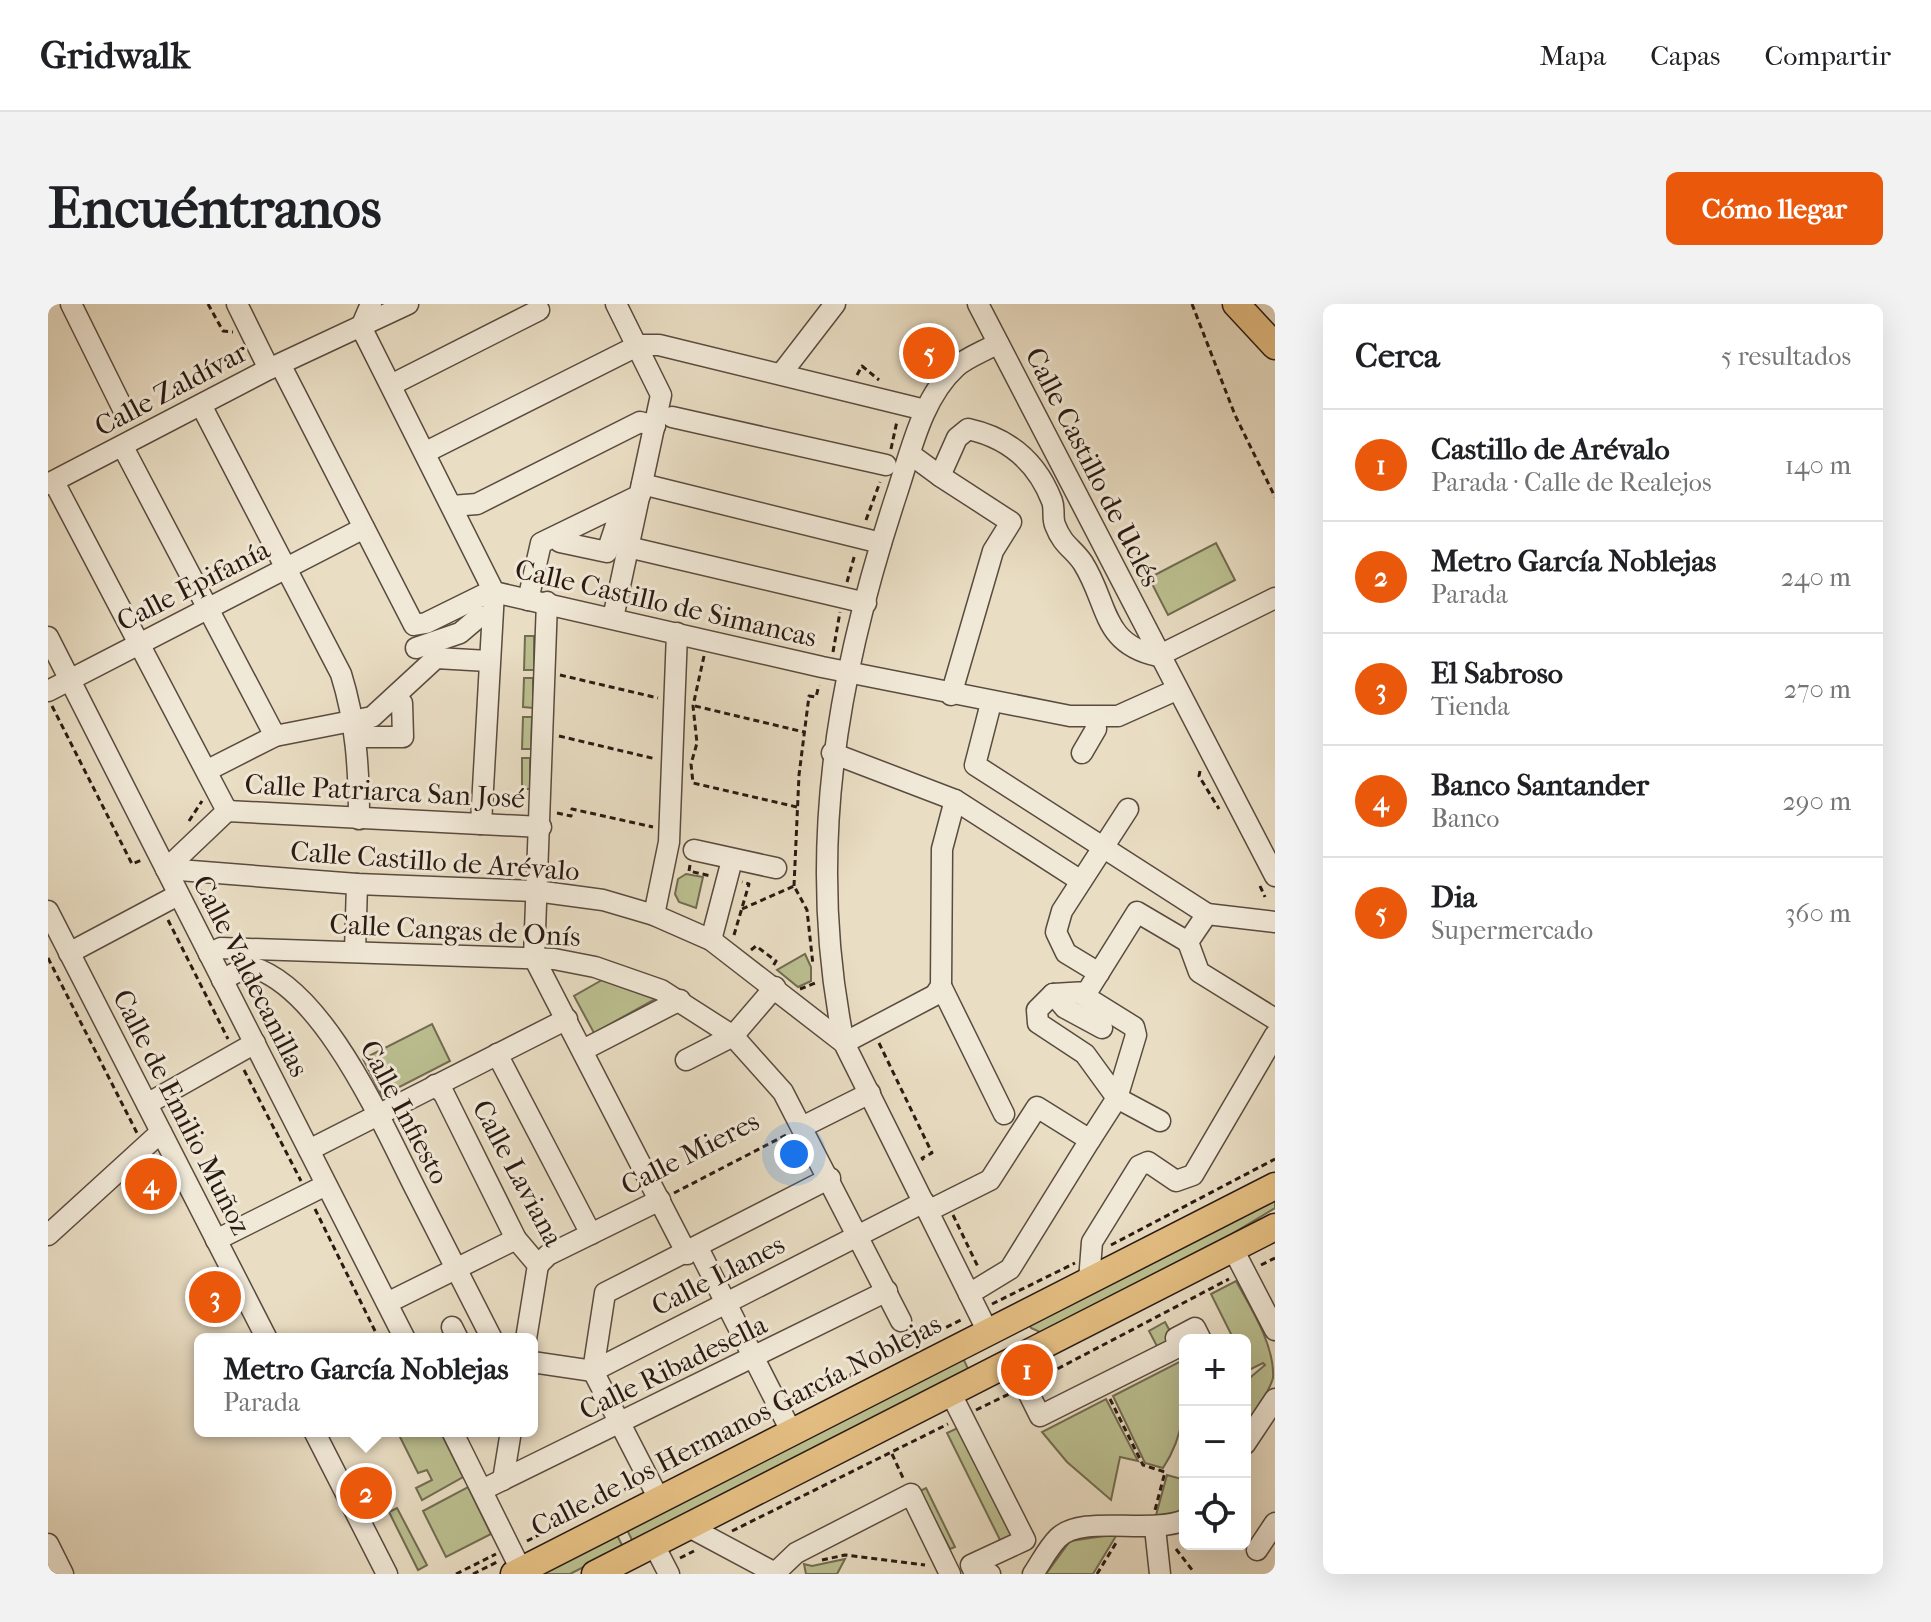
<!DOCTYPE html>
<html lang="es">
<head>
<meta charset="utf-8">
<style>
  :root { --surface:#fff; --page:#f2f2f2; --text:#202124; --muted:#757577; --line:#e0e0e0; --accent:#ea580c }
  body { margin:0; font-family:"IM FELL French Canon",serif; background:var(--page); color:var(--text) }
  .controls { position:absolute; right:24px; bottom:24px; display:grid; overflow:hidden; border-radius:12px; box-shadow:0 8px 32px #0002 }
  .controls button { width:72px; height:72px; display:grid; place-items:center; padding:0; border:0; border-bottom:2px solid var(--line); background:var(--surface); color:var(--text); font:40px sans-serif }
  .you { position:absolute; left:746px; top:850px; width:28px; height:28px; margin:-20px; border:6px solid #fff; border-radius:50%; background:#1a73e8; box-shadow:0 0 0 12px #1a73e833 }
  .badge { display:grid; place-items:center; width:52px; height:52px; border-radius:50%; background:var(--accent); color:#fff; font-size:26px; font-weight:700 }
  .pin { position:absolute; translate:-50% -50%; border:4px solid #fff; box-shadow:0 2px 8px #0006 }
  .popup { position:absolute; left:146px; top:1029px; width:344px; height:104px; box-sizing:border-box; display:grid; place-content:center; border-radius:12px; background:var(--surface); filter:drop-shadow(0 2px 6px #0005); font-size:26px; white-space:nowrap; color:var(--muted) }
  .popup b { font-size:30px; color:var(--text) }
  .popup::after { content:''; position:absolute; left:50%; top:100%; margin-left:-16px; border:16px solid transparent; border-top-color:var(--surface) }
  .list { margin:0; padding:0; list-style:none }
  h2 { display:flex; justify-content:space-between; align-items:center; height:104px; margin:0; padding:0 32px; font-size:34px }
  h2 small { font-size:26px; font-weight:400; color:var(--muted) }
  .list li { display:grid; grid-template-columns:52px 1fr auto; gap:24px; align-items:center; box-sizing:border-box; height:112px; padding:0 32px; border-top:2px solid var(--line) }
  .list b { display:block; font-size:30px; white-space:nowrap }
  .list p { margin:0; font-size:26px; white-space:nowrap; color:var(--muted) }
  .list em { font-size:26px; font-style:normal; color:var(--muted) }
  .icon { flex:none; width:44px; height:44px; fill:none; stroke:currentColor; stroke-width:2; stroke-linecap:round; stroke-linejoin:round }
  .map { position:relative; flex:none; width:1227px; height:1270px; overflow:hidden; border-radius:12px }
  header { display:flex; align-items:center; gap:48px; box-sizing:border-box; height:112px; padding:0 40px; background:var(--surface); border-bottom:2px solid var(--line) }
  header strong { font-size:38px }
  nav { display:flex; gap:44px; margin-inline-start:auto; font-size:28px }
  .intro { display:flex; align-items:center; justify-content:space-between; box-sizing:border-box; height:192px; padding:0 48px }
  h1 { margin:0; font-size:56px }
  .button { padding:20px 36px; border-radius:12px; background:var(--accent); color:#fff; font-size:28px; font-weight:700 }
  main { display:flex; gap:48px; padding:0 48px }
  aside { flex:1; background:var(--surface); border-radius:12px; box-shadow:0 8px 32px #0002 }
  .map>svg:first-child { display:block }
  .green { fill:#bbbf90; stroke:#726c52; stroke-width:2 }
  .lines { fill:none; stroke-linecap:round; stroke-linejoin:round }
  .minor-casing { stroke:#5a4b3f; stroke-width:23 }
  .major-casing { stroke:#2a1a13; stroke-width:29 }
  .path { stroke:#2a1a13; stroke-width:3; stroke-dasharray:6 4; stroke-linecap:butt }
  .minor { stroke:#f1e9d8; stroke-width:20 }
  .major { stroke:#e4be82; stroke-width:26 }
  .labels { text-anchor:middle; dominant-baseline:central; stroke-width:6; stroke-linejoin:round; paint-order:stroke }
  .street-label { font-size:28px; fill:#2a1a13; stroke:#f1e9d8 }
</style>
</head>
<body>
<header>
<strong>Gridwalk</strong>
<nav><a>Mapa</a><a>Capas</a><a>Compartir</a></nav>
</header>
<div class="intro"><h1>Encuéntranos</h1><a class="button">Cómo llegar</a></div>
<main>
<div class="map">
<svg width="1227" height="1270" viewBox="0 0 1227 1270">
  <rect width="100%" height="100%" fill="#e9ddc3"/>
  <filter id="stains"><feTurbulence type="fractalNoise" baseFrequency=".0025" numOctaves="4"/><feColorMatrix values="0 0 0 0 .2 0 0 0 0 .09 0 0 0 0 .02 0 0 0 .5 -.17"/></filter>
  <radialGradient id="worn" r=".72"><stop offset=".6" stop-color="#630" stop-opacity="0"/><stop offset="1" stop-color="#630" stop-opacity=".3"/></radialGradient>
  <g class="green">
    <path d="M1168 239 1187 276 1120 311 1101 274Z"/>
    <path d="M477 332H486V366H476Z"/>
    <path d="M476 374H485V404L475 403Z"/>
    <path d="M475 413H484L483 445H474Z"/>
    <rect x="474" y="454" width="8" height="31"/>
    <path d="M638 570 655 573 648 604 631 598 627 590 630 575Z"/>
    <path d="M757 650 763 663V677L750 683 729 666Z"/>
    <path d="M554 676 607 695 546 729 526 692Z"/>
    <path d="M384 720 402 757 334 792 315 755Z"/>
    <path d="M1227 895V904L1157 946 994 1029 983 1024 981 1020Z"/>
    <path d="M1188 977C1203 1004 1227 1042 1225 1074 1221 1089 1209 1104 1201 1118L1197 1117V1078L1217 1061 1215 1059 1201 1066 1197 1058V1036H1186L1163 990Z"/>
    <path d="M1117 1018 1129 1040 1112 1048 1101 1027Z"/>
    <path d="M915 1054 921 1067 585 1238 579 1226Z"/>
    <path d="M1137 1055C1139 1094 1137 1131 1115 1164L1097 1159 1065 1092Z"/>
    <path d="M1058 1095 1090 1157 1072 1153 1063 1196 1019 1158 994 1128Z"/>
    <path d="M916 1121 972 1234 955 1242 899 1129Z"/>
    <path d="M349 1127H392L415 1173 374 1196 368 1184 384 1176 379 1166 370 1169Z"/>
    <path d="M1119 1171 1137 1176V1208L1107 1215Z"/>
    <path d="M420 1183 443 1230 398 1253 375 1207Z"/>
    <path d="M878 1184 907 1243 902 1245 872 1187Z"/>
    <path d="M349 1204 379 1261 370 1266 341 1208Z"/>
    <path d="M569 1231 575 1243 522 1270H493Z"/>
    <path d="M1063 1231 1068 1232 1045 1270H998L1022 1237Z"/>
    <path d="M797 1255 789 1270H758L756 1260 764 1262Z"/>
  </g>
  <g class="lines">
    <g class="minor-casing">
      <g id="minor">
        <path d="M23 0 75 105"/>
        <path d="M189 0 221 65"/>
        <path d="M323 0 313 23 446 288 774 363 1022 412H1070L1128 386"/>
        <path d="M930 0 1227 572"/>
        <path d="M233 62 366 321 378 319 445 286"/>
        <path d="M733 70 787 0"/>
        <path d="M343 81 491 6"/>
        <path d="M153 101 293 370C308 418 311 464 311 515"/>
        <path d="M624 113 838 161"/>
        <path d="M75 143 227 432"/>
        <path d="M378 148 591 41H611L877 106"/>
        <path d="M862 150 892 172 909 134 920 125C961 134 989 158 1004 197 1007 205 1004 213 1007 221 1015 242 1025 244 1035 259 1061 300 1053 340 1110 352L1227 294"/>
        <path d="M892 172 963 218 945 247 903 391"/>
        <path d="M6 178 179 507"/>
        <path d="M0 180 221 65 360 0"/>
        <path d="M594 180 833 239"/>
        <path d="M404 202 429 200 592 118 607 122"/>
        <path d="M512 238 559 248 571 212"/>
        <path d="M580 243 818 299"/>
        <path d="M480 296 493 239 592 191"/>
        <path d="M499 298 486 654 639 950"/>
        <path d="M565 314 613 91 568 0"/>
        <path d="M0 333 357 1035"/>
        <path d="M368 344 412 329 432 312"/>
        <path d="M0 387 316 224"/>
        <path d="M943 399 927 461 1159 610"/>
        <path d="M318 433H355L354 399"/>
        <path d="M784 449 907 496 1033 577"/>
        <path d="M1034 449 1048 425 1047 414"/>
        <path d="M160 466 227 432 324 413 388 354 440 357"/>
        <path d="M179 507 493 523"/>
        <path d="M433 520 446 288"/>
        <path d="M646 546 728 564"/>
        <path d="M118 565 309 580 488 587 555 596 606 611 663 636 796 739 940 1028"/>
        <path d="M118 565 179 507"/>
        <path d="M0 607 219 1035"/>
        <path d="M606 611 621 538 629 329"/>
        <path d="M1227 618 1159 610 1140 638 1151 668 1227 715"/>
        <path d="M663 636 684 556"/>
        <path d="M307 647 309 580"/>
        <path d="M21 649 130 591"/>
        <path d="M161 650 173 644 506 655 547 663 613 686 685 732 735 788 853 1017"/>
        <path d="M1051 669 1018 649 1008 628 1014 607 1080 505"/>
        <path d="M174 676 200 662C275 680 336 824 369 888 394 937 419 986 444 1035"/>
        <path d="M893 682 956 810"/>
        <path d="M1005 690 1017 704 1054 724"/>
        <path d="M1033 690 1086 723 1088 731 1069 794"/>
        <path d="M796 739C757 549 789 370 849 189 863 147 874 94 908 63 919 53 937 47 950 39"/>
        <path d="M796 739 887 691 893 682 894 545 907 496"/>
        <path d="M535 746 632 696"/>
        <path d="M449 750 543 930"/>
        <path d="M638 756 685 732 727 683"/>
        <path d="M387 781 396 790 468 935 490 961 478 1035"/>
        <path d="M1069 794 1037 750 990 719 989 706 1005 690 1039 688 1089 608 1140 638"/>
        <path d="M99 800 207 739"/>
        <path d="M754 823 822 789"/>
        <path d="M261 846 519 715"/>
        <path d="M880 907 942 876 989 803 1042 836 1069 794 1112 817"/>
        <path d="M0 931 113 828"/>
        <path d="M168 936 278 881"/>
        <path d="M650 944 744 1129"/>
        <path d="M1185 945 1227 1026"/>
        <path d="M490 961 500 951 612 896"/>
        <path d="M1041 977 1044 938 1091 862 1100 858 1128 877 1145 871 1227 731"/>
        <path d="M921 990 962 965 1042 836"/>
        <path d="M339 999 468 935"/>
        <path d="M404 1023 410 1035"/>
        <path d="M484 1058 545 1067 876 898"/>
        <path d="M965 1058 992 1112 1132 1042 1128 1034 1147 1024 1153 1036"/>
        <path d="M903 1090 977 1236 923 1261 926 1267 942 1270"/>
        <path d="M266 1127 339 1270"/>
        <path d="M404 1127 473 1266"/>
        <path d="M1197 1140 1227 1095"/>
        <path d="M455 1176 463 1127"/>
        <path d="M434 1186 839 987"/>
        <path d="M612 1197 545 1067 557 989 782 874"/>
        <path d="M643 1224 729 1270"/>
        <path d="M1107 1224 1112 1270"/>
        <path d="M0 1240 15 1270"/>
        <path d="M606 1241 621 1270"/>
        <path d="M1209 1246 1227 1219"/>
        <path d="M727 1269 748 1249 863 1190 902 1270"/>
        <path d="M985 1270C993 1258 1000 1244 1010 1234 1034 1210 1100 1231 1137 1216"/>
      </g>
    </g>
    <g class="major-casing">
      <g id="major">
        <path d="M1188 0 1227 42"/>
        <path d="M466 1270 1227 882"/>
        <path d="M547 1270 1227 923"/>
      </g>
    </g>
    <g class="path">
      <path d="M160 0 175 27 185 28"/>
      <path d="M1144 0 1187 111 1227 193"/>
      <path d="M809 71 814 62 831 76"/>
      <path d="M843 145 849 117"/>
      <path d="M818 216 832 178"/>
      <path d="M799 278 807 250"/>
      <path d="M785 348 792 308"/>
      <path d="M656 352 645 402 649 439 643 460 645 479 749 503"/>
      <path d="M512 371 610 394"/>
      <path d="M4 402 84 560 94 556"/>
      <path d="M647 402 756 428"/>
      <path d="M511 432 608 455"/>
      <path d="M1152 467 1151 472 1171 505"/>
      <path d="M509 509 523 512 524 505 605 523"/>
      <path d="M141 517 154 497"/>
      <path d="M642 561 641 567 663 572"/>
      <path d="M746 582 751 471 761 392 768 393 771 381"/>
      <path d="M1212 582 1217 593"/>
      <path d="M152 586 163 612"/>
      <path d="M694 605 746 582 759 606 765 661"/>
      <path d="M120 616 180 735"/>
      <path d="M686 631 701 580 694 578"/>
      <path d="M703 646 708 642 728 657 725 662"/>
      <path d="M0 654 89 829"/>
      <path d="M752 685 767 679"/>
      <path d="M831 739 884 849 874 854 876 857"/>
      <path d="M196 766 253 877"/>
      <path d="M626 889 740 830"/>
      <path d="M267 905 329 1031 323 1035"/>
      <path d="M905 911 931 965"/>
      <path d="M1063 941 1227 855"/>
      <path d="M1213 961 1227 954"/>
      <path d="M944 1000 1027 959"/>
      <path d="M992 1074 1181 975"/>
      <path d="M1062 1095 1095 1161 1117 1168 1107 1206"/>
      <path d="M746 1099 915 1015"/>
      <path d="M928 1106 961 1090"/>
      <path d="M844 1150 856 1176"/>
      <path d="M616 1167 718 1112"/>
      <path d="M684 1227 900 1120"/>
      <path d="M479 1237 586 1181"/>
      <path d="M1128 1245 1145 1267"/>
      <path d="M632 1254 646 1247"/>
      <path d="M774 1256 797 1251 877 1261"/>
      <path d="M408 1270 448 1250"/>
      <path d="M425 1270 449 1258"/>
      <path d="M1049 1270 1068 1239"/>
    </g>
    <use href="#minor" class="minor"/>
    <use href="#major" class="major"/>
  </g>
  <g class="labels">
    <g class="street-label">
      <text transform="translate(123 85) rotate(-28)">Calle Zaldívar</text>
      <text transform="translate(1045 163) rotate(63)">Calle Castillo de Uclés</text>
      <text transform="translate(145 281) rotate(-27)">Calle Epifanía</text>
      <text transform="translate(618 299) rotate(13)">Calle Castillo de Simancas</text>
      <text transform="translate(337 487) rotate(3)">Calle Patriarca San José</text>
      <text transform="translate(387 557) rotate(4)">Calle Castillo de Arévalo</text>
      <text transform="translate(407 626) rotate(3)">Calle Cangas de Onís</text>
      <text transform="translate(203 672) rotate(63)">Calle Valdecanillas</text>
      <text transform="translate(134 808) rotate(63)">Calle de Emilio Muñoz</text>
      <text transform="translate(357 808) rotate(62)">Calle Infiesto</text>
      <text transform="translate(642 849) rotate(-27)">Calle Mieres</text>
      <text transform="translate(470 869) rotate(62)">Calle Laviana</text>
      <text transform="translate(670 971) rotate(-27)">Calle Llanes</text>
      <text transform="translate(625 1063) rotate(-26)">Calle Ribadesella</text>
      <text transform="translate(688 1121) rotate(-27)">Calle de los Hermanos García Noblejas</text>
    </g>
  </g>
  <rect width="100%" height="100%" filter="url(#stains)"/>
  <rect width="100%" height="100%" fill="url(#worn)"/>
</svg>
<div class="controls">
<button>+</button>
<button>−</button>
<button><svg class="icon" aria-label="locate" viewBox="0 0 24 24"><circle cx="12" cy="12" r="6"/><path d="M12 2v4M12 18v4M2 12h4M18 12h4"/></svg></button>
</div>
<div class="you"></div>
<div class="pin badge" style="left:979px;top:1066px">1</div>
<div class="pin badge" style="left:318px;top:1189px">2</div>
<div class="popup"><b>Metro García Noblejas</b>Parada</div>
<div class="pin badge" style="left:167px;top:993px">3</div>
<div class="pin badge" style="left:103px;top:880px">4</div>
<div class="pin badge" style="left:881px;top:49px">5</div>
</div>
<aside>
<h2>Cerca<small>5 resultados</small></h2>
<ul class="list">
<li><span class="badge">1</span><div><b>Castillo de Arévalo</b><p>Parada · Calle de Realejos</p></div><em>140 m</em></li>
<li><span class="badge">2</span><div><b>Metro García Noblejas</b><p>Parada</p></div><em>240 m</em></li>
<li><span class="badge">3</span><div><b>El Sabroso</b><p>Tienda</p></div><em>270 m</em></li>
<li><span class="badge">4</span><div><b>Banco Santander</b><p>Banco</p></div><em>290 m</em></li>
<li><span class="badge">5</span><div><b>Dia</b><p>Supermercado</p></div><em>360 m</em></li>
</ul>
</aside>
</main>
</body>
</html>
